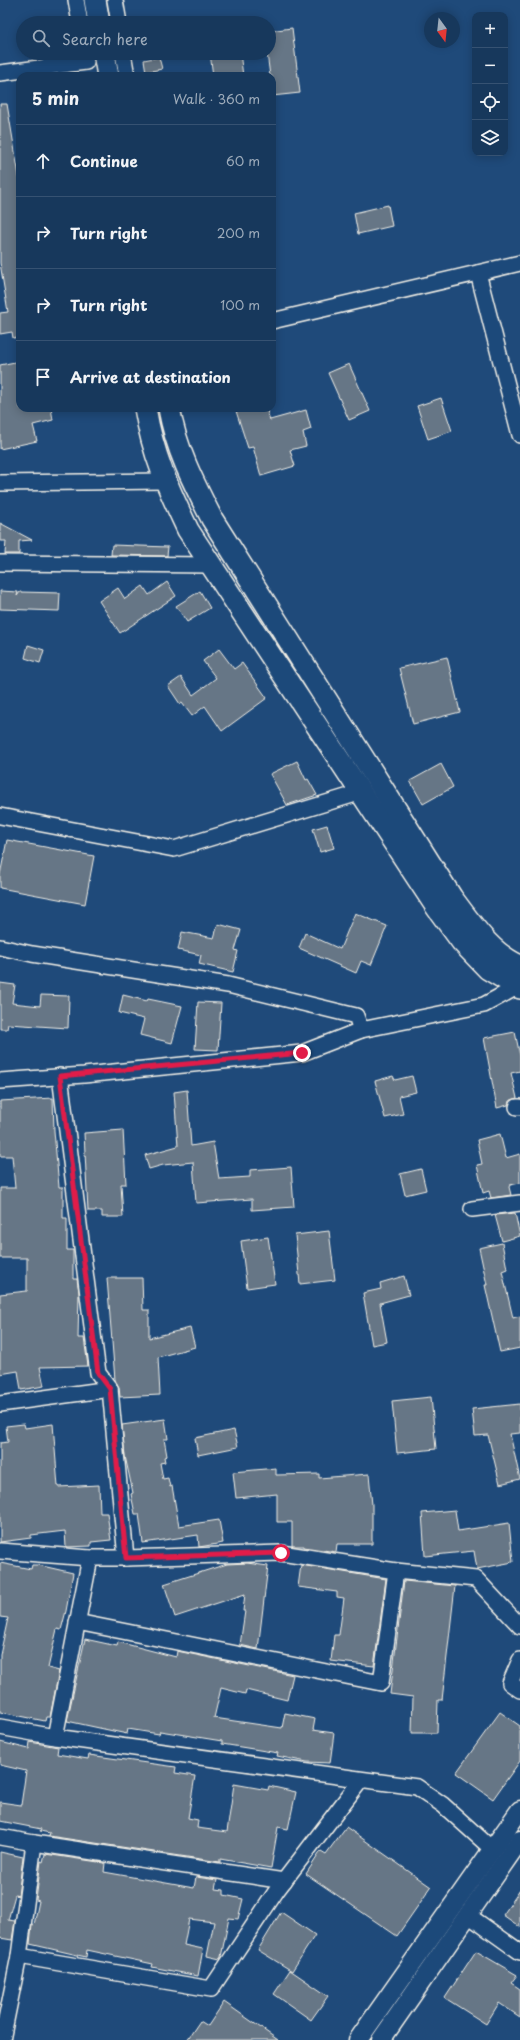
<!DOCTYPE html>
<html lang="en">
<head>
<meta charset="utf-8">
<style>
  :root { --surface:#17385c; --page:#203f62; --text:#f1f3f6; --muted:#9eacbb; --line:#365272 }
  body { margin:0; font-family:"Playpen Sans",sans-serif; background:var(--page); color:var(--text) }
  .controls { position:absolute; right:12px; top:12px; display:grid; overflow:hidden; border-radius:8px; box-shadow:0 2px 10px #0003 }
  .controls button { width:36px; height:36px; display:grid; place-items:center; padding:0; border:0; border-bottom:1px solid var(--line); background:var(--surface); color:var(--text); font:20px sans-serif }
  .compass { position:absolute; left:424px; top:12px; width:36px; height:36px; border-radius:50%; background:var(--surface); box-shadow:0 2px 10px #0003; rotate:165deg }
  .stop { position:absolute; width:12px; height:12px; margin:-9px; border:3px solid #e11d48; border-radius:50%; background:#fff }
  .stop.end { background:#e11d48; border-color:#fff; box-shadow:0 1px 4px #0008 }
  .list { margin:0; padding:0; list-style:none }
  h2 { display:flex; justify-content:space-between; align-items:center; height:52px; margin:0; padding:0 16px; font-size:17px }
  h2 small { font-size:13px; font-weight:400; color:var(--muted) }
  .list li { display:grid; grid-template-columns:26px 1fr auto; gap:12px; align-items:center; box-sizing:border-box; height:72px; padding:0 16px; border-top:1px solid var(--line) }
  .list b { display:block; font-size:15px; white-space:nowrap }
  .list em { font-size:13px; font-style:normal; color:var(--muted) }
  .icon { flex:none; width:22px; height:22px; fill:none; stroke:currentColor; stroke-width:2; stroke-linecap:round; stroke-linejoin:round }
  .map { position:relative; flex:none; width:520px; height:2040px; overflow:hidden }
  .search { position:absolute; background:var(--surface); box-shadow:0 2px 10px #0003; left:16px; top:16px; width:260px; height:44px; display:flex; align-items:center; gap:10px; box-sizing:border-box; padding:0 14px; border-radius:22px; color:var(--muted); font-size:15px }
  .panel { position:absolute; background:var(--surface); box-shadow:0 2px 10px #0003; left:16px; top:72px; width:260px; height:340px; border-radius:12px }
  .map>svg:first-child { display:block }
  .building { fill:#667686; stroke:#f4f1e8 }
  .lines { fill:none; stroke-linecap:round; stroke-linejoin:round }
  .minor-casing { stroke:#f4f1e8; stroke-width:18 }
  .tertiary-casing { stroke:#f4f1e8; stroke-width:21 }
  .secondary-casing { stroke:#f4f1e8; stroke-width:24 }
  .minor { stroke:#1f4a7a; stroke-width:15 }
  .tertiary { stroke:#1f4a7a; stroke-width:18 }
  .secondary { stroke:#1f4a7a; stroke-width:21 }
  .route { stroke:#e11d48; stroke-width:5 }
</style>
</head>
<body>
<div class="map">
<svg width="520" height="2040" viewBox="0 0 520 2040">
  <rect width="100%" height="100%" fill="#1f4a7a"/>
  <filter id="ink" filterUnits="userSpaceOnUse"><feTurbulence type="fractalNoise" baseFrequency=".025" numOctaves="2"/><feDisplacementMap in="SourceGraphic" scale="8" xChannelSelector="R" yChannelSelector="G"/><feConvolveMatrix kernelMatrix="1 2 1 2 8 2 1 2 1" color-interpolation-filters="sRGB"/></filter>
  <g filter="url(#ink)">
    <g class="building">
      <path d="M292 28 300 93 272 96V76H270L267 53H269V31Z"/>
      <path d="M210 53H240L243 76H213Z"/>
      <path d="M159 57 162 69 146 72 144 60Z"/>
      <path d="M0 104H7L20 182V337L13 338 12 332 0 334V313L8 312 0 263Z"/>
      <path d="M388 205 392 226 358 234 354 213Z"/>
      <path d="M20 361V408H51L53 420 33 425 37 441 0 449V365Z"/>
      <path d="M349 364 370 411 349 420 328 373Z"/>
      <path d="M441 398 452 431 428 439 417 406Z"/>
      <path d="M235 408H266L270 420 306 410 311 429 303 432 306 446 290 450 295 466 261 476 253 447 248 448Z"/>
      <path d="M0 523 32 540 19 541V554H5L6 541H0Z"/>
      <path d="M112 545 168 547 167 556 111 555Z"/>
      <path d="M167 582 176 596 120 633 99 601 118 588 125 599 143 586 149 595Z"/>
      <path d="M0 591 18 592 17 596 20 592 60 593 59 611 0 609Z"/>
      <path d="M200 591 210 608 187 622 176 606Z"/>
      <path d="M28 645 44 650 40 663 25 658Z"/>
      <path d="M219 649 234 669 242 663 267 698 222 731 205 706 192 716 182 703 180 704 168 686 181 677 193 695 216 678 203 661Z"/>
      <path d="M447 657 460 712 413 724 399 668Z"/>
      <path d="M297 761 306 780 308 779 317 795 287 805 270 774Z"/>
      <path d="M441 764 453 787 423 804 410 781Z"/>
      <path d="M327 825 334 848 320 852 313 829Z"/>
      <path d="M7 840 94 856 85 904 0 888V875Z"/>
      <path d="M355 913 387 926 371 965 361 961 356 973 299 948 305 933 340 949Z"/>
      <path d="M218 924 241 930 235 950 238 951 233 972 199 964 201 955 178 950 182 932 214 938Z"/>
      <path d="M0 983 15 985 12 1003 40 1006 41 995 69 996 68 1028 8 1024 7 1029H0Z"/>
      <path d="M123 995 147 1001 148 999 182 1006 172 1043 140 1035 144 1019 119 1013Z"/>
      <path d="M198 1002 221 1003 218 1050 195 1049Z"/>
      <path d="M515 1032 520 1056V1071L511 1073 517 1098 509 1101 508 1105 497 1108 484 1038Z"/>
      <path d="M393 1076 395 1080 412 1076 416 1092 399 1096 403 1114 385 1118 375 1081Z"/>
      <path d="M187 1090 191 1146 213 1142 219 1179 250 1177V1170L291 1167 294 1207 252 1210V1199L196 1203 193 1162 163 1165 149 1169 145 1155 178 1146 174 1092Z"/>
      <path d="M53 1098 54 1131 59 1187H63V1218H67V1250H73V1279H77L79 1292 78 1338H84L88 1366 40 1367 44 1386 21 1390 18 1371 0 1374V1294L27 1291V1258H0V1188H15L12 1156H0V1101Z"/>
      <path d="M123 1130 126 1184H121L123 1217H102V1211H88L84 1133Z"/>
      <path d="M500 1134 506 1158 520 1154V1183L510 1185 509 1187 511 1195 491 1198 489 1191 483 1193 477 1165 482 1164 477 1140Z"/>
      <path d="M421 1169 426 1190 405 1195 400 1174Z"/>
      <path d="M515 1213 520 1236 502 1241 495 1215Z"/>
      <path d="M329 1231 335 1280 300 1284 295 1235Z"/>
      <path d="M268 1237 275 1284 247 1288 241 1241Z"/>
      <path d="M502 1243 507 1269 502 1271 513 1318 520 1316V1348L500 1352 485 1285H487L479 1248Z"/>
      <path d="M404 1276 409 1295 380 1303 387 1342 372 1345 363 1293 381 1289 380 1283Z"/>
      <path d="M107 1278H142L143 1310H149V1338L190 1328 195 1347 158 1357 160 1395 120 1397 119 1387 115 1380Z"/>
      <path d="M431 1397 436 1449 397 1453 392 1401Z"/>
      <path d="M520 1404V1433L510 1434 520 1479 500 1484 488 1435 475 1436 472 1409Z"/>
      <path d="M165 1419 168 1439H164L167 1456 164 1457 165 1462 160 1463 163 1479 168 1478 170 1487 172 1486 179 1526 219 1520 223 1543 199 1547 198 1535 143 1543 139 1514H135L131 1494 133 1493 125 1456 122 1425Z"/>
      <path d="M24 1424 25 1428 53 1424 58 1487 99 1485 100 1513H107L111 1540 91 1542V1546L66 1547 65 1531 31 1535V1538L0 1542V1443L8 1442 6 1426Z"/>
      <path d="M234 1430 238 1447 198 1455 195 1438Z"/>
      <path d="M276 1468V1475L319 1474V1478L369 1474 372 1505V1544H337L336 1552 304 1547V1546H292V1522H277V1494L236 1498 233 1472Z"/>
      <path d="M455 1510 458 1531 509 1523 513 1562 477 1569 474 1551 425 1556 422 1513Z"/>
      <path d="M0 1563 31 1569 32 1565H38L73 1573 66 1611 61 1630 57 1629 48 1668 59 1671 50 1717H46L45 1721 0 1712V1655L8 1618 0 1617Z"/>
      <path d="M247 1563 268 1566 258 1649 240 1645 245 1611H243L245 1594 175 1617 164 1584 227 1564Z"/>
      <path d="M301 1565 386 1579 374 1666 331 1661 334 1635H339L344 1598 337 1597V1592L298 1587Z"/>
      <path d="M404 1581 455 1586 442 1700H438L437 1733H412L413 1697 390 1694Z"/>
      <path d="M85 1639 117 1646 118 1642 176 1657 177 1651 293 1675 287 1700 246 1690 245 1694 221 1688 214 1718 282 1728 285 1713 315 1719 313 1730 334 1733 330 1763 307 1762 277 1756 278 1753 222 1744V1741L160 1731 159 1734 128 1729 127 1734 67 1721Z"/>
      <path d="M500 1712 520 1726V1761L493 1799 456 1773Z"/>
      <path d="M0 1742 29 1749 30 1742 58 1747 57 1754 88 1759 89 1755 176 1767 175 1773 195 1776 188 1818 198 1820 197 1828 227 1832 234 1784 268 1790 269 1786 296 1792 288 1829 278 1827 271 1868 220 1859V1862L49 1836 50 1833 40 1831 41 1829 0 1821V1802L21 1805 26 1771 0 1765Z"/>
      <path d="M346 1827 431 1887 397 1936 306 1874 321 1851 326 1854Z"/>
      <path d="M0 1852 23 1857 18 1896 15 1895 8 1920 15 1921 12 1940 0 1938Z"/>
      <path d="M45 1854 105 1863 104 1872 194 1888 196 1877 217 1880 215 1889 224 1890V1895L243 1899 238 1919 229 1918 221 1957 220 1959 207 1956 214 1922 189 1919 184 1945 203 1949 198 1976 152 1967 153 1964 87 1950 86 1957 30 1944 32 1924 34 1925 39 1901 36 1900 41 1861 43 1862Z"/>
      <path d="M520 1890V1927L503 1915Z"/>
      <path d="M281 1912 315 1935 292 1971 258 1950Z"/>
      <path d="M476 1951 517 1975 511 1983 520 1989V2017L499 2003 486 2024 445 1998Z"/>
      <path d="M290 1970 328 1996 311 2020 274 1994Z"/>
      <path d="M224 2002 278 2040H187L200 2021 208 2026Z"/>
    </g>
    <g class="lines">
      <g class="minor-casing">
        <g id="minor">
          <path d="M76 0 80 23"/>
          <path d="M115 0 119 23"/>
          <path d="M123 53 127 76"/>
          <path d="M0 73 86 62"/>
          <path d="M478 273 520 435"/>
          <path d="M272 321 520 263"/>
          <path d="M0 483 164 481"/>
          <path d="M0 563 211 565"/>
          <path d="M0 816 174 849 359 793"/>
          <path d="M0 947 32 954 228 985 356 1016 361 1030"/>
          <path d="M0 1081 84 1075 302 1053 361 1030 484 1005 517 987 520 983"/>
          <path d="M517 1107H520"/>
          <path d="M472 1209 520 1203"/>
          <path d="M0 1404 110 1389"/>
          <path d="M0 1551 90 1558H126L110 1389 98 1373 60 1076"/>
          <path d="M126 1558 281 1553 396 1571 476 1579 520 1626"/>
          <path d="M77 1622 381 1683 396 1571"/>
          <path d="M520 1660 510 1683 520 1690"/>
          <path d="M0 1727 55 1737 417 1787 443 1805 492 1849"/>
          <path d="M55 1737 90 1558"/>
          <path d="M0 1837 34 1843"/>
          <path d="M468 1915 520 1952"/>
          <path d="M19 1956 34 1843 284 1881"/>
          <path d="M2 2040 19 1956 211 1989 277 1890 361 1780"/>
        </g>
      </g>
      <g class="tertiary-casing">
        <g id="tertiary">
          <path d="M358 2040 520 1810"/>
          <path d="M381 2040 520 1840"/>
        </g>
      </g>
      <g class="secondary-casing">
        <g id="secondary">
          <path d="M95 0 99 23"/>
          <path d="M104 53 108 76"/>
          <path d="M145 408C153 455 168 488 188 530L437 908 462 942 488 969 520 988"/>
          <path d="M169 408C176 449 193 482 212 519L452 898C472 924 490 953 520 966"/>
        </g>
      </g>
      <use href="#minor" class="minor"/>
      <use href="#tertiary" class="tertiary"/>
      <use href="#secondary" class="secondary"/>
    </g>
  </g>
  <g class="lines" filter="url(#ink)">
    <path class="route" d="M281 1553 126 1558 110 1389 98 1373 60 1076 302 1053"/>
  </g>
</svg>
<div class="controls">
<button>+</button>
<button>−</button>
<button><svg class="icon" aria-label="locate" viewBox="0 0 24 24"><circle cx="12" cy="12" r="6"/><path d="M12 2v4M12 18v4M2 12h4M18 12h4"/></svg></button>
<button><svg class="icon" aria-label="layers" viewBox="0 0 24 24"><path d="M12 4l9 5-9 5-9-5zM3 14l9 5 9-5"/></svg></button>
</div>
<svg class="compass" viewBox="-18 -18 36 36"><path d="M0-13l5 13h-10z" fill="#e53935"/><path d="M0 13l5-13h-10z" fill="#9eacbb"/></svg>
<div class="stop" style="left:281px;top:1553px"></div>
<div class="stop end" style="left:302px;top:1053px"></div>
<div class="search"><svg class="icon" aria-label="search" viewBox="0 0 24 24"><circle cx="10" cy="10" r="6"/><path d="M15 15l6 6"/></svg>Search here</div>
<section class="panel">
<h2>5 min<small>Walk · 360 m</small></h2>
<ul class="list">
<li><svg class="icon" aria-label="ahead" viewBox="0 0 24 24"><path d="M12 20V5M6 11l6-6 6 6"/></svg><div><b>Continue</b></div><em>60 m</em></li>
<li><svg class="icon" aria-label="right" viewBox="0 0 24 24"><path d="M7 20v-9h11M14 6l5 5-5 5"/></svg><div><b>Turn right</b></div><em>200 m</em></li>
<li><svg class="icon" aria-label="right" viewBox="0 0 24 24"><path d="M7 20v-9h11M14 6l5 5-5 5"/></svg><div><b>Turn right</b></div><em>100 m</em></li>
<li><svg class="icon" aria-label="arrive" viewBox="0 0 24 24"><path d="M6 21V4h12l-3 4 3 4H6"/></svg><div><b>Arrive at destination</b></div></li>
</ul>
</section>
</div>
</body>
</html>
